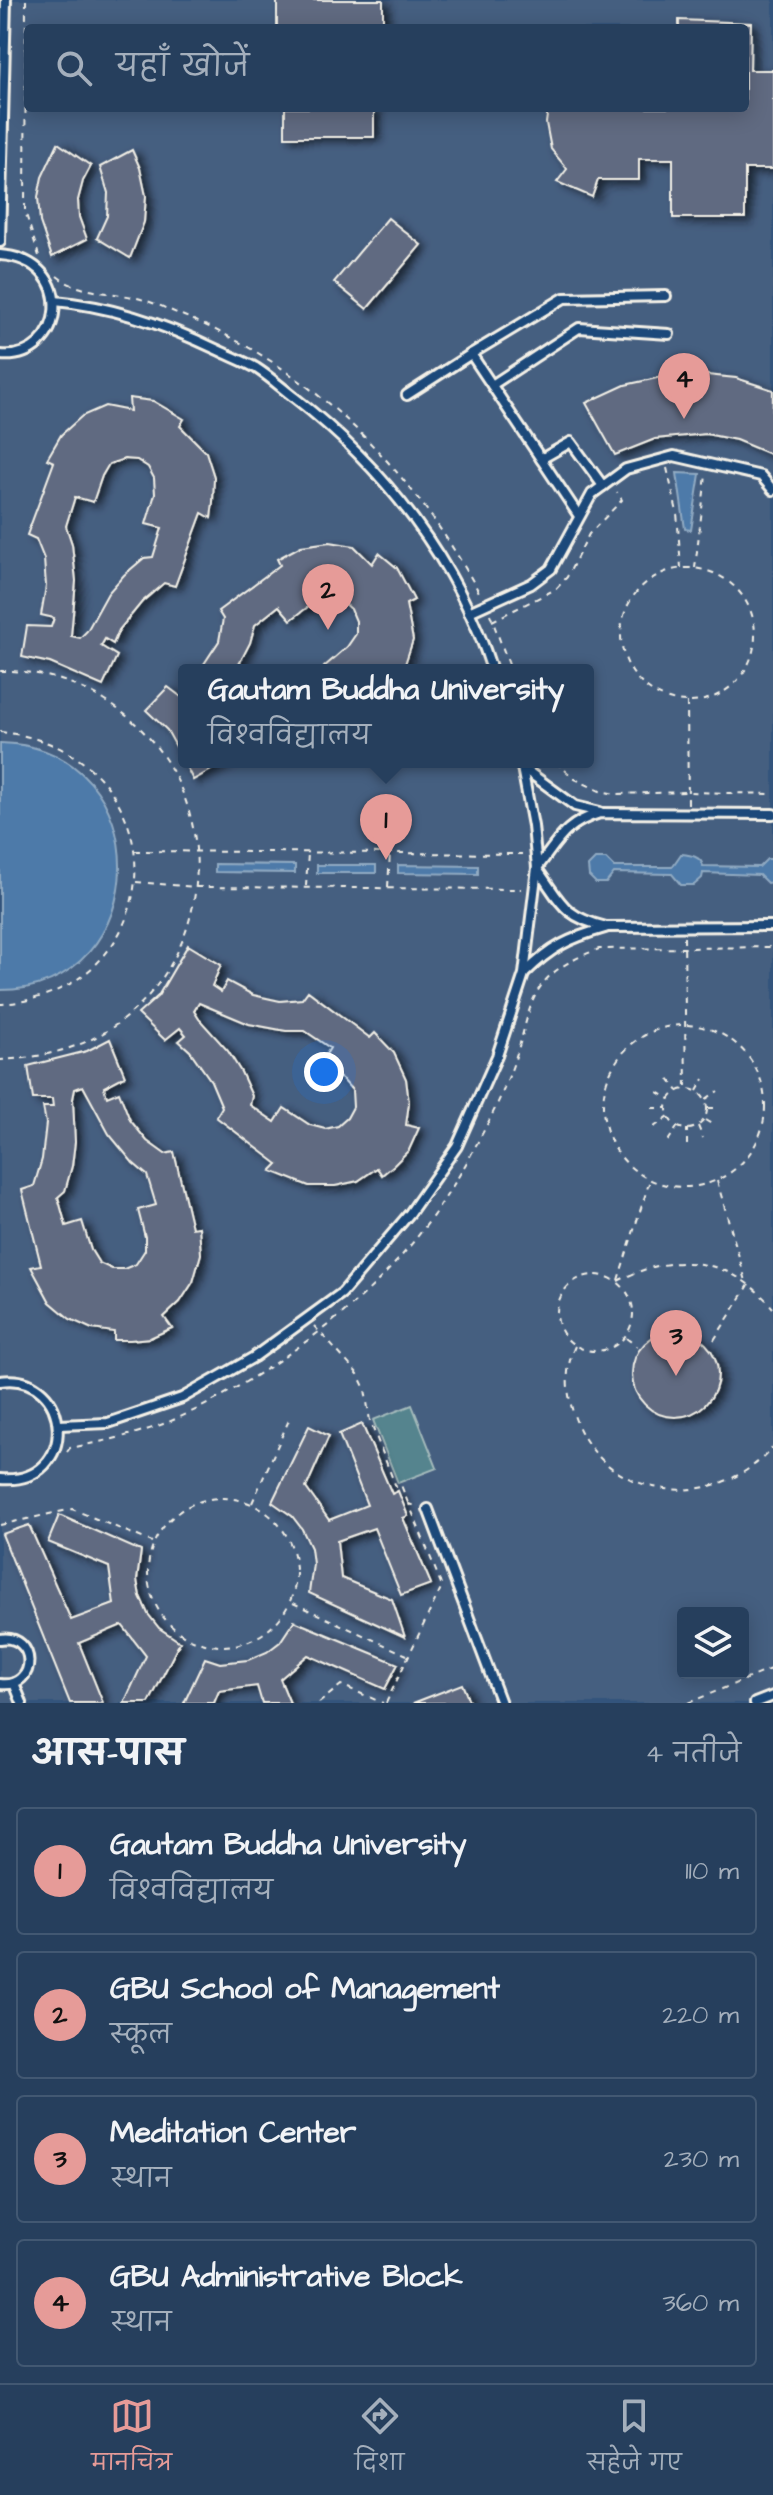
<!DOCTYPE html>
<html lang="hi">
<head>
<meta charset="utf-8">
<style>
  :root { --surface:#263f5d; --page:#324a66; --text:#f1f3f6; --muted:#a4afbc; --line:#425872; --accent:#e69b98 }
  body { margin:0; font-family:"Architects Daughter","Playpen Sans Deva",sans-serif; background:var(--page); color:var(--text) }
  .controls { position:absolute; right:24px; bottom:24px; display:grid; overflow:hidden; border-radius:8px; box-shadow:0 4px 20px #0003 }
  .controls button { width:72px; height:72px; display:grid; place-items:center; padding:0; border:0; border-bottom:2px solid var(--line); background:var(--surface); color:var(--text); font:40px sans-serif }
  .you { position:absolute; left:324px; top:1072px; width:28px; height:28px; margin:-20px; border:6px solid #fff; border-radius:50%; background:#1a73e8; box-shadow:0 0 0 12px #1a73e833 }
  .badge { display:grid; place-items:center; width:52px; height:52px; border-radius:50%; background:var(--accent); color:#111; font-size:26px; font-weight:700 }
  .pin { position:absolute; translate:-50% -66px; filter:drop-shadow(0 2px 4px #0008) }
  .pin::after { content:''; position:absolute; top:42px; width:28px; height:24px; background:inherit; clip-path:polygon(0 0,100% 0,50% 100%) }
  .popup { position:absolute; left:178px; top:664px; width:416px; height:104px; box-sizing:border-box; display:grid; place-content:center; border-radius:8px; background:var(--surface); filter:drop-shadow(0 2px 6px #0005); font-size:26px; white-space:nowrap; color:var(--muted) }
  .popup b { font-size:30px; color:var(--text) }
  .popup::after { content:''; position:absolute; left:50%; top:100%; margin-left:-16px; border:16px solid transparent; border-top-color:var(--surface) }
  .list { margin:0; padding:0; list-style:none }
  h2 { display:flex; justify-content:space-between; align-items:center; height:104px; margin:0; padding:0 32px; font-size:34px }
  h2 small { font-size:26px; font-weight:400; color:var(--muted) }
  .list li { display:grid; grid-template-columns:52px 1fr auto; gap:24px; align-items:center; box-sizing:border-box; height:128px; margin:0 16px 16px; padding:0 16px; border:2px solid var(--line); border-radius:8px }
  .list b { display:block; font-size:30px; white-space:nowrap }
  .list p { margin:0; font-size:26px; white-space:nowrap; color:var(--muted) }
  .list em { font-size:26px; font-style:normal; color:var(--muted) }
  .icon { flex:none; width:44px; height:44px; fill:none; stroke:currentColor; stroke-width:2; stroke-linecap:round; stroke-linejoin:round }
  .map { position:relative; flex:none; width:773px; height:1703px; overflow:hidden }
  .search { position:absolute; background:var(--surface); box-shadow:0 4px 20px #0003; left:24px; right:24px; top:24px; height:88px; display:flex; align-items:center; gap:20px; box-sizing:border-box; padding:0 28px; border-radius:8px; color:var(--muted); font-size:30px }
  .sheet { height:680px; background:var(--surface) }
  nav { display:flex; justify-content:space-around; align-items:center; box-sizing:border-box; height:112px; border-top:2px solid var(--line); background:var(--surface); font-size:22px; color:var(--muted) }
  nav a { display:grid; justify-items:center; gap:4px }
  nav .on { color:var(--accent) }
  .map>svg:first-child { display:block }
  .built { fill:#455e80; fill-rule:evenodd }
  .green { fill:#54848e; stroke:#a4babb; stroke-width:2 }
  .water { fill:#4d7aa9; stroke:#90aac2; stroke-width:2 }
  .building { fill:#616b81; stroke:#f4f1e8; stroke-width:2; fill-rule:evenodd; filter:url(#shadow) }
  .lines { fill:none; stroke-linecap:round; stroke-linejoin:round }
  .lane-casing { stroke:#f4f1e8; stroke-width:14 }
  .path { stroke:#f4f1e8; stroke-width:2; stroke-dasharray:6 6; stroke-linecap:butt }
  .lane { stroke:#1f4a7a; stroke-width:8 }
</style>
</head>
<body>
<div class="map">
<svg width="773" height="1703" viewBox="0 0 773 1703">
  <defs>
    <filter id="shadow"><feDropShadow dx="6" dy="3.5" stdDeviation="4" flood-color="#0009"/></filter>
  </defs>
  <rect width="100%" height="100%" fill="#33547c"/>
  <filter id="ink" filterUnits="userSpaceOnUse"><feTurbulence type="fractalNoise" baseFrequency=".0125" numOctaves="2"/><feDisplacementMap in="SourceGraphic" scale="16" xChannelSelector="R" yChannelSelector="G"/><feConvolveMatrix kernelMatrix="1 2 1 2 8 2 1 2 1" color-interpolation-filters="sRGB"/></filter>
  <g filter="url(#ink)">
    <path class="built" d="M0 0H773V1703H0ZM28 28H745V108H28ZM184 670H588V762H184ZM683 1613H743V1673H683Z"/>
    <path class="green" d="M412 1405 437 1468 398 1483 373 1420Z"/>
    <g class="water">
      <path d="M677 473 700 474 691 530 685 529Z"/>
      <path d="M0 743C163 746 157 990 0 990Z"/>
      <path d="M681 854C690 855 701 856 703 866L759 867 767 859H773V882L767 883 759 875 703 873 702 878 694 885H681L672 874 614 873 606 883H596L589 876 588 866 595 859H606L614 867H672Z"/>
      <path d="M215 864 295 865V873L215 872Z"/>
      <rect x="317" y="865" width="59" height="8"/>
      <path d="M398 865 478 866V874L398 873Z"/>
    </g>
    <g class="building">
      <rect x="277" y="0" width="106" height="28"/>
      <path d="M679 20 751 23 750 70H773V169H745V218H673V159H639V180H598L592 197 557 182 567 169 551 149 546 123 548 108H745V28H679Z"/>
      <rect x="285" y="108" width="89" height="29"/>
      <path d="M58 143 91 166 83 181 78 200 79 217 87 239 52 257 40 222 38 197 42 177Z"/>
      <path d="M132 150 140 168 146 196 144 222 130 258 97 238 107 216 108 193 100 167Z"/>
      <path d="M388 218 421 245 367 309 334 282Z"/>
      <path d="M697 374 736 378 773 390 772 455 736 440 706 434 655 439 615 455 586 403 625 385 666 376Z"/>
      <path d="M129 398 153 401 184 419 180 426 206 452 214 477 213 502 211 518 202 513 175 586 164 583 142 602 119 630 113 644 105 639 101 646 117 656 103 686 50 663 22 657 27 626 51 627 54 618 41 615 46 586 44 559 36 539 27 535 54 462 47 459 61 435 82 416 105 406 130 411ZM124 459 137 460 148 467 154 478 155 494 146 524 162 528 153 557 144 558 124 575 108 593 87 631 80 638 71 636 76 581 72 544 66 526 75 497 93 502 102 476 109 464Z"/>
      <path d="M330 542 354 546 372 564 379 553 397 568 414 600 406 604 413 640 403 670H326L324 667 347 647 356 634V621L351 609 342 601 326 597 313 603 291 620 279 606 255 625 250 643 236 670H200L219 641 223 619 218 611 280 565 277 559 301 546Z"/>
      <path d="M168 687 184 699V761L167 730 146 710Z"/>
      <path d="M184 762H225L193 780Z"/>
      <path d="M188 945 221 965 212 986 221 992 227 981 253 995 280 1001 302 999 308 991 370 1038 375 1033 394 1053 406 1079 409 1103 406 1125 419 1128 409 1150 394 1165 382 1175 377 1168 358 1181 335 1186H309L271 1171 278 1164 216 1117 222 1107 211 1081 190 1051 179 1041 186 1035 180 1028 165 1040 138 1014 158 996ZM199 1003 249 1024 286 1031H305L330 1048 320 1064 343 1080 352 1090 353 1107 347 1118 338 1126 325 1129 310 1125 284 1108 275 1122 250 1105 252 1096 241 1072 228 1051 199 1019 194 1011Z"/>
      <path d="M110 1039 125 1076 104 1087 107 1097 119 1092 130 1120 147 1141 165 1154 174 1152 192 1228 199 1227 201 1254 193 1282 180 1302 164 1317 172 1328 150 1338 130 1340H114V1332L92 1329 70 1319 50 1302 31 1267 41 1265 22 1190 34 1186 42 1159 46 1123 43 1107H53L52 1099H33L28 1066 87 1051ZM83 1086 109 1134 133 1163 147 1175 156 1205 138 1210 145 1237V1250L136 1264 124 1269H112L99 1263 91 1250 82 1221 66 1226 58 1197 65 1191 72 1166 75 1142 73 1099 75 1089Z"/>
      <circle cx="675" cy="1374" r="43"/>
      <path d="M362 1424 392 1494 398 1491 408 1516 403 1518 431 1584 401 1595 374 1528 337 1541 341 1578 392 1599 405 1637 309 1593 313 1564 311 1548 302 1529 292 1516 272 1502 309 1426 329 1436 306 1488 329 1520 367 1505 339 1434Z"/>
      <path d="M59 1515 141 1551 137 1580 140 1596 148 1614 159 1628 180 1642 149 1703H124L146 1656 122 1625 79 1643 103 1703H70L2 1534 29 1525 71 1620 114 1604 109 1567 48 1542Z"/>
      <path d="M294 1621 398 1664 385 1689 308 1655 280 1679 290 1703H262L257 1686 219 1691 214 1703H184L205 1658 220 1663 248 1660 267 1652 280 1642Z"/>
      <path d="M462 1684 470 1703H413Z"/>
    </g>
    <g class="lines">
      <g class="lane-casing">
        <g id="lane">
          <path d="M0 242 6 0"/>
          <path d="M0 255C79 260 66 362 0 355"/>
          <path d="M55 301C112 306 166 325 218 350 230 356 244 361 256 368 270 377 282 388 295 398 384 467 458 562 492 670"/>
          <path d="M492 385 579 328 669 334"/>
          <path d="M407 395 471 354"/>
          <path d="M541 459 571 442 603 486"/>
          <path d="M579 516 471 354 564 298 666 296"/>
          <path d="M469 612 531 584 551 569 592 494 626 469 674 456 761 476 773 490"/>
          <path d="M523 768 575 806 600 812"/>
          <path d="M537 868C559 840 564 824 600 813L773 814"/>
          <path d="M537 869C562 903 562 916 606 927L773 926"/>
          <path d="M525 973C551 947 570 938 605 928"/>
          <path d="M0 1381C73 1370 81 1486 0 1479"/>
          <path d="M59 1425 108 1423 182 1398 254 1357 342 1293 410 1213 457 1146 497 1056 524 974 537 868 533 826 521 762"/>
          <path d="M428 1509 501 1703"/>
          <path d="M0 1639C37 1633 39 1689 0 1684"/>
          <path d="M14 1683 22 1703"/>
          <path d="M755 1703 773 1696"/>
        </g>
      </g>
      <g class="path">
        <path d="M26 0 25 211 39 256"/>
        <path d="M57 276C80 295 117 291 144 300 158 304 171 311 184 316 315 369 413 471 480 594"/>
        <path d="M667 468 677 512 681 568"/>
        <path d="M695 568 706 475"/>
        <circle cx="688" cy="635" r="67"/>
        <path d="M490 614 511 670"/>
        <path d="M492 621 556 589 567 577 589 534 622 500 617 492"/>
        <path d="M0 671C37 670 73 681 104 700 227 775 228 956 105 1032 73 1051 37 1058 0 1060"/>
        <path d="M687 702 688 804"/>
        <path d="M0 732C182 749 179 992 0 1004"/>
        <path d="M556 762 575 779 600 791 615 794 688 792 773 794"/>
        <path d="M134 851 522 854"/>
        <path d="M136 882 196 887 521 889"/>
        <path d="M306 886 308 853"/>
        <path d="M388 887 390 853"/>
        <path d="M684 937 686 1089"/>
        <circle cx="684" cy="1106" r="81"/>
        <path d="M669 1079 678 1091"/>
        <circle cx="687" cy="1109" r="20"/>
        <path d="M697 1091 704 1079"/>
        <path d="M658 1092 670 1099"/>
        <path d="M706 1099 718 1091"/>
        <path d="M652 1108H667"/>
        <path d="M708 1108H719"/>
        <path d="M705 1120 715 1126"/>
        <path d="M698 1126 703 1138"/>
        <path d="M654 1127 669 1116"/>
        <path d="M668 1141 678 1126"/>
        <path d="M687 1145V1129"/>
        <path d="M717 1181 746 1281"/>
        <circle cx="595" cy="1313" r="38"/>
        <path d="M618 1280 650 1180"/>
        <path d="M618 1281C675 1251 731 1257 773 1308"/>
        <path d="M314 1326 358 1374 365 1389 370 1421 396 1487 401 1485 408 1503"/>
        <path d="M626 1338 638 1347"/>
        <path d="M714 1340 749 1285"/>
        <path d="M575 1346C565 1368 566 1389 573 1412 600 1502 716 1514 773 1447"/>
        <path d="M67 1452 70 1448C95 1443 121 1438 146 1430 190 1416 231 1392 269 1367 362 1306 421 1248 474 1149 487 1125 501 1099 510 1073 536 1006 520 978 599 949L773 947"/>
        <circle cx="222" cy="1572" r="74"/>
        <path d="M252 1503 289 1420"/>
        <path d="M0 1525 72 1509 152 1542"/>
        <path d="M293 1603 407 1655"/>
        <path d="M319 1703 341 1685 383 1703"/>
        <path d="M386 1703 442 1586 409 1504 417 1507"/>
        <path d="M688 1703 773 1668"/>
      </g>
      <use href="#lane" class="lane"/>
    </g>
  </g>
</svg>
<div class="controls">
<button><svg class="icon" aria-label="layers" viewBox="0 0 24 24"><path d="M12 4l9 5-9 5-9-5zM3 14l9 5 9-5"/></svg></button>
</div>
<div class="you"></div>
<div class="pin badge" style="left:386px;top:860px">1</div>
<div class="popup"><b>Gautam Buddha University</b>विश्वविद्यालय</div>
<div class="pin badge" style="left:328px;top:630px">2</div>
<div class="pin badge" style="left:676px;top:1376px">3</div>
<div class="pin badge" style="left:684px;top:419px">4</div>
<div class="search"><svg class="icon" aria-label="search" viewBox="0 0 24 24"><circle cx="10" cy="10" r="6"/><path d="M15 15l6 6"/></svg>यहाँ खोजें</div>
</div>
<section class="sheet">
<h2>आस-पास<small>4 नतीजे</small></h2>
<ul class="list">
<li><span class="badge">1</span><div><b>Gautam Buddha University</b><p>विश्वविद्यालय</p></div><em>110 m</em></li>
<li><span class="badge">2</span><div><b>GBU School of Management</b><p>स्कूल</p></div><em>220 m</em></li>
<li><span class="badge">3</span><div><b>Meditation Center</b><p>स्थान</p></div><em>230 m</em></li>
<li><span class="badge">4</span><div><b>GBU Administrative Block</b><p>स्थान</p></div><em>360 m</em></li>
</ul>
</section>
<nav>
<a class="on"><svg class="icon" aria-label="map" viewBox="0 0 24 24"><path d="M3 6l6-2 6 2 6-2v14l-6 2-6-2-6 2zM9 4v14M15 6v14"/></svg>मानचित्र</a>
<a><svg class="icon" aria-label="directions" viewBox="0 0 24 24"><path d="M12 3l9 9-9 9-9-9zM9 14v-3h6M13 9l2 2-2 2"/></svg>दिशा</a>
<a><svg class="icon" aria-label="saved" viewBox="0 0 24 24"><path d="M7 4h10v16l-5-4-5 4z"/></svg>सहेजे गए</a>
</nav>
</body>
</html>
